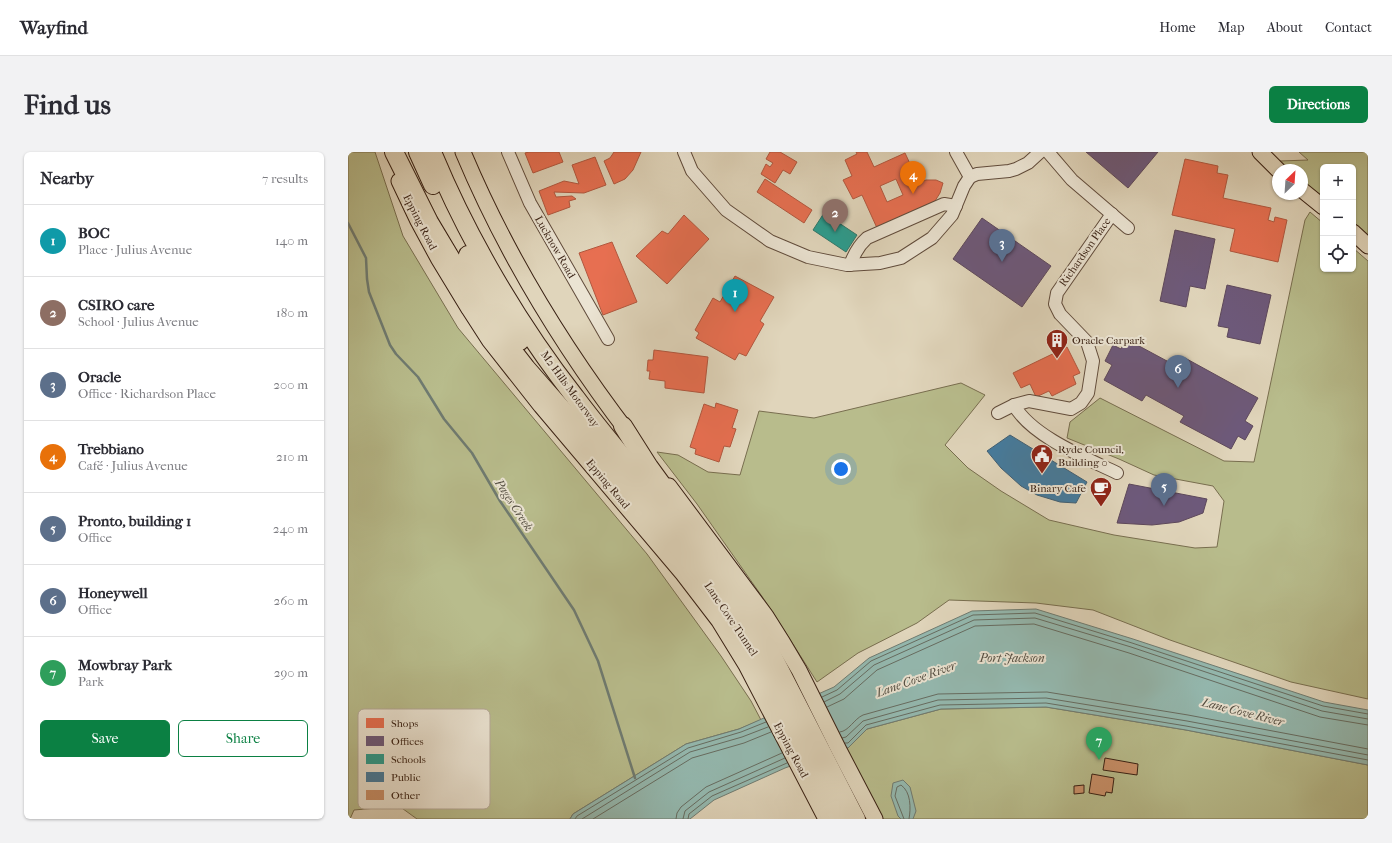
<!DOCTYPE html>
<html lang="en">
<head>
<meta charset="utf-8">
<style>
  :root { --surface:#fff; --page:#f2f2f3; --text:#2b2b33; --muted:#7c7c81; --line:#e1e1e2; --accent:#0b8043 }
  body { margin:0; font-family:"IM FELL French Canon",serif; background:var(--page); color:var(--text) }
  .controls { position:absolute; right:12px; top:12px; display:grid; overflow:hidden; border-radius:6px; box-shadow:0 1px 3px #0004 }
  .controls button { width:36px; height:36px; display:grid; place-items:center; padding:0; border:0; border-bottom:1px solid var(--line); background:var(--surface); color:var(--text); font:20px sans-serif }
  .compass { position:absolute; left:924px; top:12px; width:36px; height:36px; border-radius:50%; background:var(--surface); box-shadow:0 1px 3px #0004; rotate:25deg }
  .you { position:absolute; left:493px; top:317px; width:14px; height:14px; margin:-10px; border:3px solid #fff; border-radius:50%; background:#1a73e8; box-shadow:0 0 0 6px #1a73e833 }
  .badge { display:grid; place-items:center; width:26px; height:26px; border-radius:50%; background:var(--accent); color:#fff; font-size:13px; font-weight:700 }
  .pin { position:absolute; translate:-50% -33px; filter:drop-shadow(0 1px 2px #0008) }
  .pin::after { content:''; position:absolute; top:21px; width:14px; height:12px; background:inherit; clip-path:polygon(0 0,100% 0,50% 100%) }
  .list { margin:0; padding:0; list-style:none }
  h2 { display:flex; justify-content:space-between; align-items:center; height:52px; margin:0; padding:0 16px; font-size:17px }
  h2 small { font-size:13px; font-weight:400; color:var(--muted) }
  .list li { display:grid; grid-template-columns:26px 1fr auto; gap:12px; align-items:center; box-sizing:border-box; height:72px; padding:0 16px; border-top:1px solid var(--line) }
  .list b { display:block; font-size:15px; white-space:nowrap }
  .list p { margin:0; font-size:13px; white-space:nowrap; color:var(--muted) }
  .list em { font-size:13px; font-style:normal; color:var(--muted) }
  .actions { display:flex; gap:8px; padding:12px 16px }
  .actions a { flex:1; padding:9px 0; border:1px solid var(--accent); border-radius:6px; text-align:center; font-size:14px; color:var(--accent) }
  .actions .main { background:var(--accent); color:#fff }
  .icon { flex:none; width:22px; height:22px; fill:none; stroke:currentColor; stroke-width:2; stroke-linecap:round; stroke-linejoin:round }
  .map { position:relative; flex:none; width:1020px; height:667px; overflow:hidden; border-radius:6px }
  header { display:flex; align-items:center; gap:24px; box-sizing:border-box; height:56px; padding:0 20px; background:var(--surface); border-bottom:1px solid var(--line) }
  header strong { font-size:19px }
  nav { display:flex; gap:22px; margin-inline-start:auto; font-size:14px }
  .intro { display:flex; align-items:center; justify-content:space-between; box-sizing:border-box; height:96px; padding:0 24px }
  h1 { margin:0; font-size:28px }
  .button { padding:10px 18px; border-radius:6px; background:var(--accent); color:#fff; font-size:14px; font-weight:700 }
  main { display:flex; gap:24px; padding:0 24px }
  aside { flex:1; background:var(--surface); border-radius:6px; box-shadow:0 1px 3px #0004 }
  .map>svg:first-child { display:block }
  .green { fill:#b8bc8c; stroke:#786e4f }
  .water { fill:#94b9b0; stroke:#6f7b71 }
  .shops { fill:#e76f51; stroke:#b2573e; fill-rule:evenodd }
  .offices { fill:#6d597a; stroke:#5d485b }
  .schools { fill:#2a9d8f; stroke:#2e776a }
  .public { fill:#457b9d; stroke:#415f73 }
  .lines { fill:none; stroke-linecap:round; stroke-linejoin:round }
  .shore { stroke:#666c61; stroke-width:1 }
  .stream { stroke:#6f7b71; stroke-width:2.5 }
  .building { fill:#c99069; stroke:#371f12 }
  .minor-casing { stroke:#614c3c; stroke-width:14 }
  .major-casing { stroke:#371f12; stroke-width:17 }
  .highway-casing { stroke:#371f12; stroke-width:20 }
  .minor { stroke:#ebe4d3; stroke-width:12 }
  .major { stroke:#e0d5bb; stroke-width:15 }
  .highway { stroke:#e0d5bb; stroke-width:18 }
  .labels { text-anchor:middle; dominant-baseline:central; stroke-width:4; stroke-linejoin:round; paint-order:stroke }
  .street-label { font-size:11px; fill:#371f12; stroke:#ebe4d3 }
  .poi-label { font-size:11px; fill:#371f12; stroke:#ebe4d3; text-anchor:start }
  .water-label { font-size:12px; font-style:italic; fill:#534d41; stroke:#ebe4d3 }
  .key { fill:#ebe4d3; stroke:#b5a999; stroke-width:1 }
  .key-label { font-size:11px; fill:#371f12 }
</style>
</head>
<body>
<header>
<strong>Wayfind</strong>
<nav><a>Home</a><a>Map</a><a>About</a><a>Contact</a></nav>
</header>
<div class="intro"><h1>Find us</h1><a class="button">Directions</a></div>
<main>
<aside>
<h2>Nearby<small>7 results</small></h2>
<ul class="list">
<li><span class="badge" style="background:#0f9aa8">1</span><div><b>BOC</b><p>Place · Julius Avenue</p></div><em>140 m</em></li>
<li><span class="badge" style="background:#8d6e63">2</span><div><b>CSIRO care</b><p>School · Julius Avenue</p></div><em>180 m</em></li>
<li><span class="badge" style="background:#5c6f8a">3</span><div><b>Oracle</b><p>Office · Richardson Place</p></div><em>200 m</em></li>
<li><span class="badge" style="background:#e8710a">4</span><div><b>Trebbiano</b><p>Café · Julius Avenue</p></div><em>210 m</em></li>
<li><span class="badge" style="background:#5c6f8a">5</span><div><b>Pronto, building 1</b><p>Office</p></div><em>240 m</em></li>
<li><span class="badge" style="background:#5c6f8a">6</span><div><b>Honeywell</b><p>Office</p></div><em>260 m</em></li>
<li><span class="badge" style="background:#2e9e5b">7</span><div><b>Mowbray Park</b><p>Park</p></div><em>290 m</em></li>
</ul>
<div class="actions"><a class="main">Save</a><a>Share</a></div>
</aside>
<div class="map">
<svg width="1020" height="667" viewBox="0 0 1020 667">
  <rect width="100%" height="100%" fill="#e0d5bb"/>
  <filter id="stains"><feTurbulence type="fractalNoise" baseFrequency=".005" numOctaves="4"/><feColorMatrix values="0 0 0 0 .2 0 0 0 0 .09 0 0 0 0 .02 0 0 0 .5 -.17"/></filter>
  <radialGradient id="worn" r=".72"><stop offset=".6" stop-color="#630" stop-opacity="0"/><stop offset="1" stop-color="#630" stop-opacity=".3"/></radialGradient>
  <g class="green">
    <path d="M0 0H27L55 84 110 176 299 402 373 504 403 549 413 568 391 577 338 592 225 662 222 667H69L51 654 6 658 2 667H0Z"/>
    <path d="M951 0H1020V84L1005 71V15H975V46L954 28V18H942L932 9 960 8Z"/>
    <path d="M962 60 975 71V117H1005V96L1020 109V547L943 530 822 488 745 458 688 451 601 448 569 471 510 501 469 530 420 453 349 352 309 300 330 303 360 320 392 323 411 259 466 266 613 231 637 243 597 293 620 316 653 339 701 368 766 383 847 396 869 395 876 349 865 334 806 323 771 307 719 286 722 270 752 246 876 309 906 310 957 68Z"/>
    <path d="M698 555 838 578 1020 613V667H535L495 595 500 596 519 577 593 557Z"/>
  </g>
  <g class="water">
    <path d="M688 457 785 487 976 550 1020 558V613L838 578 698 555 593 557 519 577 500 596 495 595 437 616 366 648 342 667H222L225 662 338 592 391 577 486 535 521 506 624 459Z"/>
    <path d="M555 628 562 635 568 659 565 667H553L550 664 543 644 545 631Z"/>
  </g>
  <g class="shops">
    <path d="M181 0H211L215 10 185 21 177 1Z"/>
    <path d="M266 0H293L285 18 277 27 266 32 256 9 262 6Z"/>
    <path d="M422 0H432L449 10 442 22 435 18 427 31 413 22 418 12 422 15 425 11 418 7Z"/>
    <path d="M508 0H519L526 15 557 1 571 31 578 28H588L595 31 592 41 587 49 529 76 514 43 505 47 495 28 504 24 497 8 509 2ZM548 27 555 43 539 50 532 34Z"/>
    <path d="M247 5 258 33 236 41 206 40 208 45 224 44 228 47 221 49 222 55 200 63 191 39 216 29 231 32 224 13Z"/>
    <path d="M837 7 870 14 869 21 880 23 875 46 923 56 920 68 926 70 927 65 939 68 930 110 882 99 887 77 824 63Z"/>
    <path d="M417 27 464 58 456 71 409 40Z"/>
    <path d="M336 63 361 87 319 132 288 104 314 79 320 82Z"/>
    <path d="M264 90 289 150 255 163 231 101Z"/>
    <path d="M387 124 426 145 412 169 416 172 398 204 391 201 387 208 348 186 351 181 347 178 365 146 372 150Z"/>
    <path d="M719 195 732 221 725 224 728 232 704 244 701 239 688 245 682 232 673 236 665 221Z"/>
    <path d="M306 198 360 205 356 241 317 236V229L301 227 302 219H299L300 208H305Z"/>
    <path d="M368 251 390 258 384 276 388 277 382 295 376 294 371 310 347 302 348 297 342 295 356 252 367 256Z"/>
  </g>
  <g class="offices">
    <path d="M738 0H810L780 36Z"/>
    <path d="M634 66 703 114 674 155 605 107Z"/>
    <path d="M827 78 867 87 857 137 842 134 838 155 812 149Z"/>
    <path d="M879 133 923 143 912 192 879 185 881 176 870 174Z"/>
    <path d="M778 187 832 216 837 206 910 246 897 269 905 274 897 288 890 284 883 297 832 270 836 264 798 243 794 249 756 228 764 213 757 209 765 193 773 197Z"/>
    <path d="M781 332 859 347 855 361 831 370 804 373 769 371Z"/>
  </g>
  <path class="schools" d="M476 61 509 83 498 100 465 78Z"/>
  <path class="public" d="M662 283 739 330 728 351 712 350 689 343 673 334 653 316 639 299Z"/>
  <g class="lines">
    <g class="shore">
      <path d="M474 545 489 538 523 509 625 463 687 461 784 491 975 554 1020 562"/>
      <path d="M476 550 492 542 526 513 626 468 687 466 783 495 974 559 1020 567"/>
      <path d="M479 555 496 547 529 518 627 474 686 472 781 501 972 565 1020 573"/>
      <path d="M492 580C501 579 506 567 515 563L590 542 699 540 840 563 1020 597"/>
      <path d="M494 586 498 585 515 569 590 548 698 546 839 569 1020 603"/>
      <path d="M497 591H500L518 573 592 553 698 551 838 574 1020 608"/>
      <path d="M227 667 229 664 340 596 393 580 418 570"/>
      <path d="M234 667 342 600 394 585 420 575"/>
      <path d="M245 667 344 606 396 591 423 580"/>
      <path d="M328 667 329 661 333 655 358 635 434 601"/>
      <path d="M335 667 337 659 361 640 437 606"/>
      <path d="M340 667 341 662 364 644 439 611"/>
      <path d="M556 667 547 644 549 635 553 633C563 640 563 656 561 667"/>
    </g>
    <path class="stream" d="M0 71 18 106 19 127 21 140 42 193 48 202 70 225 96 267 124 301 152 349 226 458 250 509 287 626"/>
  </g>
  <g class="building">
    <path d="M757 606 790 612 789 623 755 618Z"/>
    <path d="M744 622 766 626 764 641 758 640 757 644 741 641Z"/>
    <path d="M736 633V641L726 642V634Z"/>
  </g>
  <g class="lines">
    <g class="minor-casing">
      <g id="minor">
        <path d="M160 0 182 51 260 187"/>
        <path d="M336 0 344 19 378 58 422 89 460 105 499 113 532 111 553 106 584 86 604 63 616 34 622 25 629 22 661 19 668 17 680 11 692 0"/>
        <path d="M608 0 622 25"/>
        <path d="M700 0 724 28 780 76"/>
        <path d="M502 113C506 102 510 94 519 86L596 52 608 54"/>
        <path d="M666 253C683 284 738 306 769 321"/>
        <path d="M650 261 666 253 681 249 723 257 733 251 740 241 745 209 739 190 712 162 707 152 709 141 764 62"/>
      </g>
    </g>
    <g class="major-casing">
      <g id="major">
        <path d="M115 0C157 100 216 197 282 283"/>
        <path d="M912 0 930 18"/>
        <path d="M51 29 70 69 90 106 121 157 141 188 193 254 335 422 371 469 398 513 478 667"/>
        <path d="M954 38 975 55"/>
        <path d="M1005 80 1020 94"/>
        <path d="M321 334 418 464 435 491 451 518 491 598 527 667"/>
      </g>
    </g>
    <g class="highway-casing">
      <g id="highway">
        <path d="M46 0 81 70 127 147 157 189 178 216 241 288 354 424 397 484 411 510 492 667"/>
        <path d="M70 0 85 33"/>
        <path d="M84 0C119 85 170 172 227 245 262 292 301 336 338 381 357 404 375 428 394 453"/>
        <path d="M120 103 134 129 172 189"/>
        <path d="M275 274 301 315 325 348"/>
        <path d="M388 443 424 503 508 667"/>
      </g>
    </g>
    <use href="#minor" class="minor"/>
    <use href="#major" class="major"/>
    <use href="#highway" class="highway"/>
  </g>
  <defs>
    <g id="building-pin" transform="scale(1.15)"><path d="M0 17L-7.5 6A9.5 9.5 0 1 1 7.5 6Z" fill="#8f2418" stroke="#ebe4d3"/><path d="M-4-6H4V6H1V3H-1V6H-4ZM-2.5-4.3h1.7v1.8h-1.7ZM.8-4.3h1.7v1.8H.8ZM-2.5-1h1.7V.8h-1.7ZM.8-1h1.7V.8H.8Z" fill="#fff"/></g>
    <g id="civic-pin" transform="scale(1.15)"><path d="M0 17L-7.5 6A9.5 9.5 0 1 1 7.5 6Z" fill="#8f2418" stroke="#ebe4d3"/><path d="M-.6-6.5H3V-4.5H.6V-3L4-1V1h2V6H-6V1h2V-1L-.6-3ZM-1.2 2.5V6h2.4V2.5Z" fill="#fff"/></g>
    <g id="cafe-pin" transform="scale(1.15)"><path d="M0 17L-7.5 6A9.5 9.5 0 1 1 7.5 6Z" fill="#8f2418" stroke="#ebe4d3"/><path d="M-5.5-4.5H6V0H3Q3 3.5 0 3.5H-2.5Q-5.5 3.5-5.5 0ZM3-3.2v2h1.7v-2ZM-6 4.5H4V6H-6Z" fill="#fff"/></g>
  </defs>
  <g fill-rule="evenodd">
    <use href="#building-pin" x="709" y="188"/>
    <use href="#civic-pin" x="694" y="303"/>
    <use href="#cafe-pin" x="753" y="336"/>
  </g>
  <g class="labels">
    <g class="street-label">
      <text transform="translate(72 70) rotate(63)">Epping Road</text>
      <text transform="translate(207 95) rotate(60)">Lucknow Road</text>
      <text transform="translate(737 100) rotate(-55)">Richardson Place</text>
      <text transform="translate(222 237) rotate(54)">M2 Hills Motorway</text>
      <text transform="translate(260 332) rotate(50)">Epping Road</text>
      <text transform="translate(383 467) rotate(56)">Lane Cove Tunnel</text>
      <text transform="translate(443 598) rotate(62)">Epping Road</text>
    </g>
    <g class="poi-label">
      <text x="724" y="188">Oracle Carpark</text>
      <text x="710" y="297">Ryde Council,<tspan x="710" dy="13">Building 0</tspan></text>
      <text x="738" y="336" text-anchor="end">Binary Cafe</text>
    </g>
    <g class="water-label">
      <text transform="translate(166 353) rotate(57)">Pages Creek</text>
      <text x="664" y="506">Port Jackson</text>
      <text transform="translate(568 527) rotate(-20)">Lane Cove River</text>
      <text transform="translate(895 560) rotate(14)">Lane Cove River</text>
    </g>
  </g>
  <rect x="10" y="557" width="132" height="100" rx="6" class="key"/>
  <rect x="18" y="566" width="18" height="10" fill="#e76f51"/>
  <rect x="18" y="584" width="18" height="10" fill="#6d597a"/>
  <rect x="18" y="602" width="18" height="10" fill="#2a9d8f"/>
  <rect x="18" y="620" width="18" height="10" fill="#457b9d"/>
  <rect x="18" y="638" width="18" height="10" fill="#c99069"/>
  <g class="key-label">
    <text x="43" y="575">Shops</text>
    <text x="43" y="593">Offices</text>
    <text x="43" y="611">Schools</text>
    <text x="43" y="629">Public</text>
    <text x="43" y="647">Other</text>
  </g>
  <rect width="100%" height="100%" filter="url(#stains)"/>
  <rect width="100%" height="100%" fill="url(#worn)"/>
</svg>
<div class="controls">
<button>+</button>
<button>−</button>
<button><svg class="icon" aria-label="locate" viewBox="0 0 24 24"><circle cx="12" cy="12" r="6"/><path d="M12 2v4M12 18v4M2 12h4M18 12h4"/></svg></button>
</div>
<svg class="compass" viewBox="-18 -18 36 36"><path d="M0-13l5 13h-10z" fill="#e53935"/><path d="M0 13l5-13h-10z" fill="#7c7c81"/></svg>
<div class="you"></div>
<div class="pin badge" style="left:387px;top:160px;background:#0f9aa8">1</div>
<div class="pin badge" style="left:487px;top:80px;background:#8d6e63">2</div>
<div class="pin badge" style="left:654px;top:110px;background:#5c6f8a">3</div>
<div class="pin badge" style="left:565px;top:42px;background:#e8710a">4</div>
<div class="pin badge" style="left:816px;top:354px;background:#5c6f8a">5</div>
<div class="pin badge" style="left:830px;top:236px;background:#5c6f8a">6</div>
<div class="pin badge" style="left:751px;top:608px;background:#2e9e5b">7</div>
</div>
</main>
</body>
</html>
